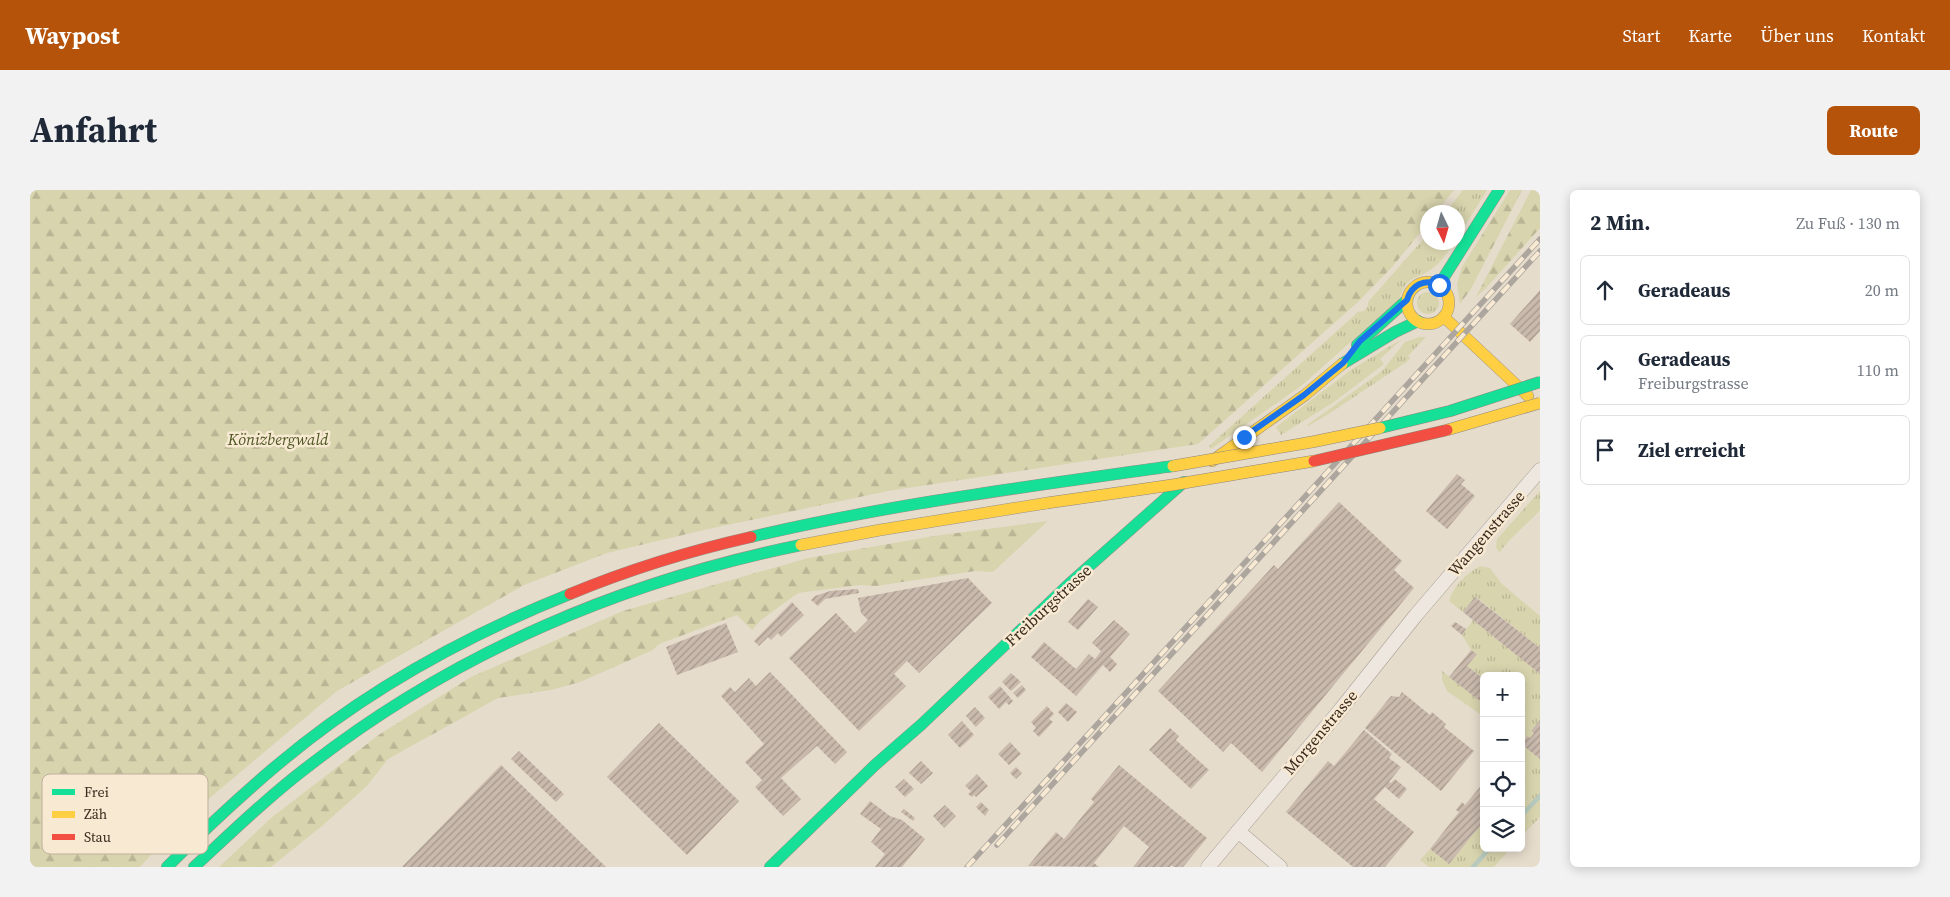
<!DOCTYPE html>
<html lang="de">
<head>
<meta charset="utf-8">
<style>
  :root { --surface:#fff; --page:#f2f2f3; --text:#1f2937; --muted:#747a83; --line:#e0e1e3; --accent:#b45309 }
  body { margin:0; font-family:"Source Serif 4",serif; background:var(--page); color:var(--text) }
  .controls { position:absolute; right:15px; bottom:15px; display:grid; overflow:hidden; border-radius:8px; box-shadow:0 2px 12px #0003 }
  .controls button { width:45px; height:45px; display:grid; place-items:center; padding:0; border:0; border-bottom:1px solid var(--line); background:var(--surface); color:var(--text); font:25px sans-serif }
  .compass { position:absolute; left:1390px; top:15px; width:45px; height:45px; border-radius:50%; background:var(--surface); box-shadow:0 2px 12px #0003; rotate:175deg }
  .stop { position:absolute; width:15px; height:15px; margin:-11px; border:4px solid #1a73e8; border-radius:50%; background:#fff }
  .stop.end { background:#1a73e8; border-color:#fff; box-shadow:0 1px 5px #0008 }
  .list { margin:0; padding:0; list-style:none }
  h2 { display:flex; justify-content:space-between; align-items:center; height:65px; margin:0; padding:0 20px; font-size:21px }
  h2 small { font-size:16px; font-weight:400; color:var(--muted) }
  .list li { display:grid; grid-template-columns:32px 1fr auto; gap:15px; align-items:center; box-sizing:border-box; height:70px; margin:0 10px 10px; padding:0 10px; border:1px solid var(--line); border-radius:8px }
  .list b { display:block; font-size:19px; white-space:nowrap }
  .list p { margin:0; font-size:16px; white-space:nowrap; color:var(--muted) }
  .list em { font-size:16px; font-style:normal; color:var(--muted) }
  .icon { flex:none; width:28px; height:28px; fill:none; stroke:currentColor; stroke-width:2; stroke-linecap:round; stroke-linejoin:round }
  .map { position:relative; flex:none; width:1510px; height:677px; overflow:hidden; border-radius:8px }
  header { display:flex; align-items:center; gap:30px; box-sizing:border-box; height:70px; padding:0 25px; background:var(--accent); color:#fff }
  header strong { font-size:24px }
  nav { display:flex; gap:28px; margin-inline-start:auto; font-size:18px }
  .intro { display:flex; align-items:center; justify-content:space-between; box-sizing:border-box; height:120px; padding:0 30px }
  h1 { margin:0; font-size:35px }
  .button { padding:12px 22px; border-radius:8px; background:var(--accent); color:#fff; font-size:18px; font-weight:700 }
  main { display:flex; gap:30px; padding:0 30px }
  aside { flex:1; background:var(--surface); border-radius:8px; box-shadow:0 2px 12px #0003 }
  .map>svg:first-child { display:block }
  .grass { fill:url(#grass-tufts) }
  .forest { fill:url(#forest-firs) }
  .lines { fill:none; stroke-linecap:round; stroke-linejoin:round }
  .stream { stroke:#b8cabd; stroke-width:4.5 }
  .building { fill:url(#building-hatch) }
  .street-casing { stroke:#aba196; stroke-width:15 }
  .fast-casing { stroke:#9a9186; stroke-width:12 }
  .slow-casing { stroke:#9a9186; stroke-width:12 }
  .jam-casing { stroke:#9a9186; stroke-width:12 }
  .street { stroke:#ede7df; stroke-width:14 }
  .fast { stroke:#16e098; stroke-width:11 }
  .slow { stroke:#ffcf43; stroke-width:11 }
  .jam { stroke:#f24e42; stroke-width:11 }
  .rail-casing { stroke:#aca69f; stroke-width:5.5 }
  .rail { stroke:#f7e9d2; stroke-width:4; stroke-dasharray:11; stroke-linecap:butt }
  .fast-bridge-casing { stroke:#90877c; stroke-width:12; stroke-linecap:butt }
  .slow-bridge-casing { stroke:#90877c; stroke-width:12; stroke-linecap:butt }
  .jam-bridge-casing { stroke:#90877c; stroke-width:12; stroke-linecap:butt }
  .fast-bridge { stroke:#16e098; stroke-width:11 }
  .slow-bridge { stroke:#ffcf43; stroke-width:11 }
  .jam-bridge { stroke:#f24e42; stroke-width:11 }
  .route { stroke:#1a73e8; stroke-width:6 }
  .labels { text-anchor:middle; dominant-baseline:central; stroke-width:5; stroke-linejoin:round; paint-order:stroke }
  .park-label { font-size:16px; font-style:italic; fill:#4e5723; stroke:#f7e9d2 }
  .street-label { font-size:16px; fill:#3a291d; stroke:#f7e9d2 }
  .key { fill:#f7e9d2; stroke:#beaf9c; stroke-width:1 }
  .key-label { font-size:14px; fill:#3a291d }
</style>
</head>
<body>
<header>
<strong>Waypost</strong>
<nav><a>Start</a><a>Karte</a><a>Über uns</a><a>Kontakt</a></nav>
</header>
<div class="intro"><h1>Anfahrt</h1><a class="button">Route</a></div>
<main>
<div class="map">
<svg width="1510" height="677" viewBox="0 0 1510 677">
  <defs>
    <pattern id="grass-tufts" width="24" height="20" patternUnits="userSpaceOnUse" patternTransform="scale(1.25)"><rect width="24" height="20" fill="#d8d4ae"/><path d="M3 7l-1-3M5 7V3M7 7l1-3M15 17l-1-3M17 17v-4M19 17l1-3" fill="none" stroke="#bab695"/></pattern>
    <pattern id="forest-firs" width="22" height="20" patternUnits="userSpaceOnUse" patternTransform="scale(1.25)"><rect width="22" height="20" fill="#d8d4ae"/><path d="M5 1l3.5 6h-7zM16 11l3.5 6h-7z" fill="#bab695"/></pattern>
    <pattern id="building-hatch" width="6" height="6" patternUnits="userSpaceOnUse" patternTransform="scale(1.25)"><rect width="6" height="6" fill="#cabaad"/><path d="M-1 1l2-2M0 6l6-6M5 7l2-2" fill="none" stroke="#a5978c"/></pattern>
  </defs>
  <rect width="100%" height="100%" fill="#e6dccc"/>
  <g class="grass">
    <path d="M1433 0H1457L1428 47V22H1416Z"/>
    <path d="M1397 45 1398 52 1424 53C1418 61 1412 72 1403 78 1385 92 1379 83 1369 109L1271 196 1181 259 1179 256 1328 122 1334 121 1338 116V112Z"/>
    <circle cx="1398" cy="113" r="11"/>
    <path d="M1390 147H1396L1378 166 1380 168 1378 171 1297 225 1278 236 1277 235 1352 181 1375 152Z"/>
    <path d="M1372 149 1350 169 1354 174 1304 212 1251 245 1246 237 1322 179Z"/>
    <path d="M1510 301V320C1502 330 1473 354 1470 363L1466 358 1467 349Z"/>
    <path d="M1450 376 1460 378 1471 393 1510 426V458L1446 407 1433 422 1419 411C1424 395 1436 384 1450 376Z"/>
    <path d="M1443 430 1510 484V530L1501 541 1504 543 1500 548 1497 546 1491 553V486H1454V489L1437 476 1447 464 1441 460 1432 445Z"/>
    <path d="M1412 481 1454 514V527L1417 501 1412 490Z"/>
    <path d="M1491 554 1510 569V627L1491 647Z"/>
    <path d="M1454 631V658H1481L1464 677H1399L1390 670 1400 659 1419 674Z"/>
  </g>
  <g class="forest">
    <path d="M0 0H1424L1406 22H1398L1397 34 1363 76 1328 112 1168 254 858 301 674 340 577 363 494 395 307 501 150 633 110 677H0Z"/>
    <path d="M1480 0H1492L1441 99 1430 114 1427 94 1432 77Z"/>
    <path d="M1501 0H1510V38L1456 98 1446 107Z"/>
    <path d="M1018 331 963 382 945 381 846 396 830 395 768 403 731 430 722 440 707 425 629 454 623 460 550 492 521 500 468 508 358 569 337 596 292 636 241 677H189L241 628 350 544 441 487 593 421 778 368 904 346Z"/>
  </g>
  <g class="lines">
    <g class="stream">
      <path d="M1491 626 1510 606"/>
      <path d="M1443 677 1460 658"/>
    </g>
  </g>
  <g class="building">
    <path d="M1510 100V141L1500 152 1480 134Z"/>
    <path d="M1427 284 1435 290 1431 294 1445 306 1417 339 1396 321Z"/>
    <path d="M1309 312 1372 371 1364 380 1384 398 1232 582 1201 553 1193 562 1128 501 1244 375 1248 379Z"/>
    <path d="M938 388 962 413 889 483 877 471 864 484 876 496 829 541 759 468 806 423 825 443 838 430 831 423 828 408Z"/>
    <path d="M828 399 829 403 795 409 788 416 781 410 785 406 800 401Z"/>
    <path d="M1445 407 1510 458V484L1433 422Z"/>
    <path d="M1058 409 1068 417 1048 440 1038 432Z"/>
    <path d="M762 412 774 425 751 447 748 443 741 450 738 447 729 456 724 451Z"/>
    <path d="M1084 430 1100 444 1080 467 1087 474 1080 482 1073 475 1046 506 1001 467 1014 452 1046 479 1059 464 1065 469 1071 461 1062 453Z"/>
    <path d="M1425 432 1436 439 1432 445 1421 436Z"/>
    <path d="M696 433 708 462 647 485 636 457Z"/>
    <path d="M1441 460 1447 464 1437 476 1454 489V514L1419 487Z"/>
    <path d="M740 482 817 562 805 574 787 556 751 588 771 609 753 626 725 597 732 590 715 572 734 554 691 506 700 497 705 502 719 488 726 496Z"/>
    <path d="M981 483 991 492 981 501 972 492Z"/>
    <path d="M992 495 996 500 988 508 983 503Z"/>
    <path d="M970 496 983 511 979 515 976 512 969 519 958 507Z"/>
    <path d="M1372 502 1400 525 1402 522 1416 534 1414 537 1444 561 1411 601 1335 538 1361 506 1369 507Z"/>
    <path d="M1036 513 1047 522 1038 532 1028 522Z"/>
    <path d="M1017 516 1024 524 1019 529 1023 532 1009 547 1003 541 1006 538 1001 532Z"/>
    <path d="M945 517 955 528 946 537 936 526Z"/>
    <path d="M1510 530V569L1491 554 1497 546 1500 548 1504 543 1501 541Z"/>
    <path d="M932 531 944 545 930 558 918 545Z"/>
    <path d="M629 533 709 611 657 665 577 587Z"/>
    <path d="M1140 538 1149 546 1146 550 1179 580 1161 599 1119 560Z"/>
    <path d="M1334 540 1362 564 1359 568 1371 577 1359 592 1361 593 1365 589 1377 599 1369 609 1355 597 1344 609 1384 642 1355 677H1323L1256 622 1298 571 1304 576Z"/>
    <path d="M980 552 991 564 979 575 968 564Z"/>
    <path d="M489 561 534 604 526 612 481 569Z"/>
    <path d="M891 571 903 583 891 594 879 583Z"/>
    <path d="M471 575 576 677H372Z"/>
    <path d="M1089 575 1177 648 1153 677H1144L1141 675 1140 677H1103L1119 657 1094 636 1064 673 1069 677 998 676 1026 642 1034 649 1064 612 1061 609Z"/>
    <path d="M986 577 992 583 986 589 980 583Z"/>
    <path d="M947 584 958 596 946 607 944 605 942 607 938 604 941 601 935 596Z"/>
    <path d="M874 589 884 599 875 607 865 597Z"/>
    <path d="M1454 592V631L1419 674 1400 659 1429 622 1426 620 1432 612 1435 615Z"/>
    <path d="M840 611 860 626 872 630 895 649 872 677H845L855 664 841 652 851 639 830 624Z"/>
    <path d="M951 612 959 620 955 626 946 617Z"/>
    <path d="M915 615 926 626 914 638 903 626Z"/>
    <path d="M874 619 885 628 883 631 871 622Z"/>
  </g>
  <g class="lines">
    <g class="street-casing">
      <g id="street">
        <path d="M1208 641 1250 677"/>
        <path d="M1178 677 1311 519 1386 425 1510 280"/>
      </g>
    </g>
    <g class="fast-casing">
      <g id="fast">
        <path d="M1409 95 1469 0"/>
        <path d="M1327 155 1377 110"/>
        <path d="M1312 174 1365 142 1388 131"/>
        <path d="M721 347C860 314 1002 296 1143 276"/>
        <path d="M137 677C172 642 208 608 246 576 332 503 435 446 540 404"/>
        <path d="M164 677C202 642 239 606 280 575 424 463 593 391 771 355"/>
        <path d="M740 677 845 575 892 534 1039 394 1154 292"/>
      </g>
    </g>
    <g class="slow-casing">
      <g id="slow">
        <circle cx="1398" cy="113" r="21"/>
        <path d="M1414 127 1498 206"/>
        <path d="M1182 271 1275 205 1312 174"/>
        <path d="M771 355 850 340 1017 313"/>
      </g>
    </g>
    <g class="jam-casing">
      <path id="jam" d="M540 404C598 380 659 361 721 347"/>
    </g>
    <use href="#street" class="street"/>
    <use href="#fast" class="fast"/>
    <use href="#slow" class="slow"/>
    <use href="#jam" class="jam"/>
    <g class="rail-casing">
      <g id="rail">
        <path d="M967 655 1510 61"/>
        <path d="M937 677 1510 49"/>
      </g>
    </g>
    <use href="#rail" class="rail"/>
    <g class="fast-bridge-casing">
      <path id="fast-bridge" d="M1350 238 1420 221 1510 192"/>
    </g>
    <g class="slow-bridge-casing">
      <g id="slow-bridge">
        <path d="M1417 240 1510 213"/>
        <path d="M1143 276 1282 252 1350 238"/>
        <path d="M1017 313 1142 295 1284 271"/>
      </g>
    </g>
    <g class="jam-bridge-casing">
      <path id="jam-bridge" d="M1284 271 1417 240"/>
    </g>
    <use href="#fast-bridge" class="fast-bridge"/>
    <use href="#slow-bridge" class="slow-bridge"/>
    <use href="#jam-bridge" class="jam-bridge"/>
  </g>
  <g class="lines">
    <path class="route" d="M1214 247 1274 205 1313 173 1330 151 1377 110C1381 95 1395 88 1409 95"/>
  </g>
  <g class="labels">
    <g class="park-label">
      <text x="248" y="249">Könizbergwald</text>
    </g>
    <g class="street-label">
      <text transform="translate(1456 343) rotate(-49)">Wangenstrasse</text>
      <text transform="translate(1018 415) rotate(-43)">Freiburgstrasse</text>
      <text transform="translate(1290 542) rotate(-50)">Morgenstrasse</text>
    </g>
  </g>
  <rect x="12" y="584" width="166" height="80" rx="8" class="key"/>
  <rect x="22" y="599" width="23" height="6" fill="#16e098"/>
  <rect x="22" y="621" width="23" height="7" fill="#ffcf43"/>
  <rect x="22" y="644" width="23" height="6" fill="#f24e42"/>
  <g class="key-label">
    <text x="54" y="607">Frei</text>
    <text x="54" y="629">Zäh</text>
    <text x="54" y="652">Stau</text>
  </g>
</svg>
<div class="controls">
<button>+</button>
<button>−</button>
<button><svg class="icon" aria-label="locate" viewBox="0 0 24 24"><circle cx="12" cy="12" r="6"/><path d="M12 2v4M12 18v4M2 12h4M18 12h4"/></svg></button>
<button><svg class="icon" aria-label="layers" viewBox="0 0 24 24"><path d="M12 4l9 5-9 5-9-5zM3 14l9 5 9-5"/></svg></button>
</div>
<svg class="compass" viewBox="-18 -18 36 36"><path d="M0-13l5 13h-10z" fill="#e53935"/><path d="M0 13l5-13h-10z" fill="#747a83"/></svg>
<div class="stop" style="left:1409px;top:95px"></div>
<div class="stop end" style="left:1214px;top:247px"></div>
</div>
<aside>
<h2>2 Min.<small>Zu Fuß · 130 m</small></h2>
<ul class="list">
<li><svg class="icon" aria-label="ahead" viewBox="0 0 24 24"><path d="M12 20V5M6 11l6-6 6 6"/></svg><div><b>Geradeaus</b></div><em>20 m</em></li>
<li><svg class="icon" aria-label="ahead" viewBox="0 0 24 24"><path d="M12 20V5M6 11l6-6 6 6"/></svg><div><b>Geradeaus</b><p>Freiburgstrasse</p></div><em>110 m</em></li>
<li><svg class="icon" aria-label="arrive" viewBox="0 0 24 24"><path d="M6 21V4h12l-3 4 3 4H6"/></svg><div><b>Ziel erreicht</b></div></li>
</ul>
</aside>
</main>
</body>
</html>
